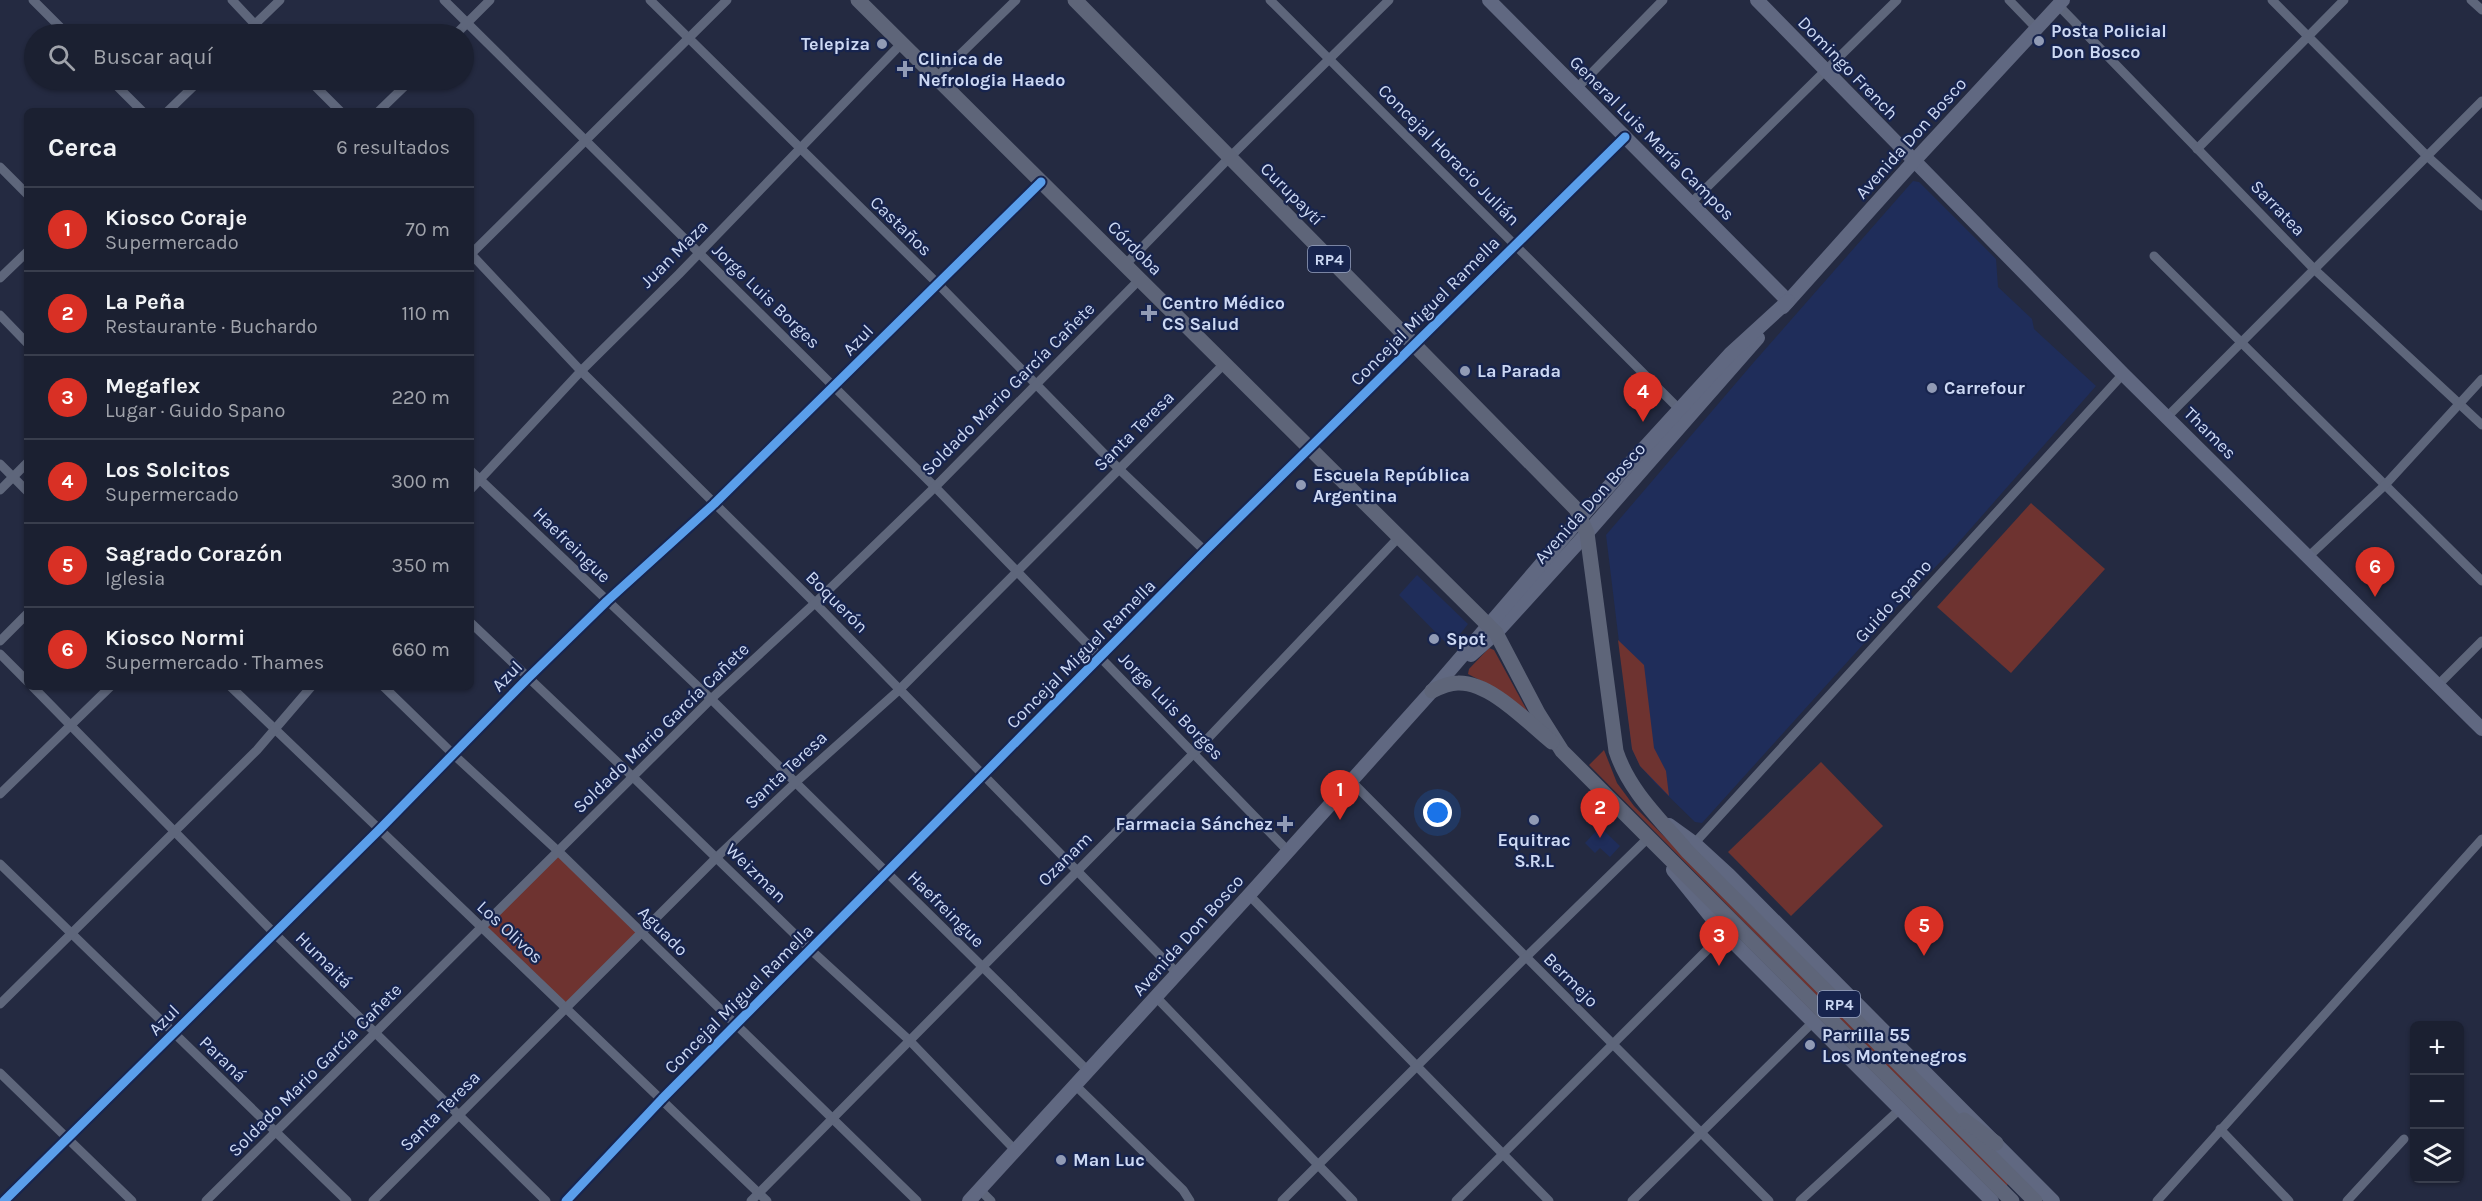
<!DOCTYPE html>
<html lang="es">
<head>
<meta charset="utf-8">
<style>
  :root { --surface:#1b2031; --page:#282d3d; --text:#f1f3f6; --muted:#a0a3ab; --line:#393e4d; --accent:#d93025 }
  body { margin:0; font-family:Karla,sans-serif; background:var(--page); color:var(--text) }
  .controls { position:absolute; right:18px; bottom:18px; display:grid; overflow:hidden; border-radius:9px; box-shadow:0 2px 4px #0004 }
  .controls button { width:54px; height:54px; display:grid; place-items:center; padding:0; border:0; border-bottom:2px solid var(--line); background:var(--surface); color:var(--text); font:30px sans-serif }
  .you { position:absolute; left:1438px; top:813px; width:21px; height:21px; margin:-15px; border:4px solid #fff; border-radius:50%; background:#1a73e8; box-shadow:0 0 0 9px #1a73e833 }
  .badge { display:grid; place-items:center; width:39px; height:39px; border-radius:50%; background:var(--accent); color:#fff; font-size:20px; font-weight:700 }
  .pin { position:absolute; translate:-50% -50px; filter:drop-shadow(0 2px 3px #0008) }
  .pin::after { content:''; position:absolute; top:32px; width:21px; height:18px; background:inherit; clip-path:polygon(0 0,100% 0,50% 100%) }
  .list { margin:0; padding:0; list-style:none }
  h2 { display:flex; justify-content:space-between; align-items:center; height:78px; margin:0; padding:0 24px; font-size:26px }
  h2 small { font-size:20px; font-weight:400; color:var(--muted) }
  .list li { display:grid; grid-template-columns:39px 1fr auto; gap:18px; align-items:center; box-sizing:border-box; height:84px; padding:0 24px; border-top:2px solid var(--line) }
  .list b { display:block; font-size:22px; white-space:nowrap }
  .list p { margin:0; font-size:20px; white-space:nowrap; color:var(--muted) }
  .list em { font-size:20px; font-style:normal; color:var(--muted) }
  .icon { flex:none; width:33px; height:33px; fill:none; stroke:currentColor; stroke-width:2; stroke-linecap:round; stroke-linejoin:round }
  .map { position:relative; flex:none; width:2482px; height:1201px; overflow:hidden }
  .search { position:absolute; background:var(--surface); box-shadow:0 2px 4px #0004; left:24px; top:24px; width:450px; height:66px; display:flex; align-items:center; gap:15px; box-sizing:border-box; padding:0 21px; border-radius:33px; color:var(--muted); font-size:22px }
  .panel { position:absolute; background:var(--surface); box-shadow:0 2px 4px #0004; left:24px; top:108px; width:450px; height:582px; border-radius:9px }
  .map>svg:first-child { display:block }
  .built { fill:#1f2d5a }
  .green { fill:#6e3330 }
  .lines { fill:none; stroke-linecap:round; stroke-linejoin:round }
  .street { stroke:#5e667b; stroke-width:9 }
  .secondary { stroke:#606881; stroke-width:14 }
  .primary { stroke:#5e6579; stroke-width:15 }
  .cycleway-casing { stroke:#17244e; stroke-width:13 }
  .cycleway { stroke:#5a9eea; stroke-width:9 }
  .poi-dot { fill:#919bb5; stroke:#17244e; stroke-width:2 }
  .labels { text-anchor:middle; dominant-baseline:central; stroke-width:4.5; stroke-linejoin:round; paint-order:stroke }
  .shield { fill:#17244e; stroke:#96a2c2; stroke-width:1.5 }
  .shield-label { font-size:16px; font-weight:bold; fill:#ccd8f3 }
  .poi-label { font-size:18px; font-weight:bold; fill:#ccd8f3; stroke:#17244e; text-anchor:start }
  .street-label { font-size:18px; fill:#ccd8f3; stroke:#17244e }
</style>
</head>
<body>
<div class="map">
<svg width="2482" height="1201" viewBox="0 0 2482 1201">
  <rect width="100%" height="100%" fill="#242a41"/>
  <g class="built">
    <path d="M1913 181 1919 182 1996 259 1998 287 2032 319 2034 329 2096 386 1951 551 1904 599 1702 823 1695 822 1655 783 1640 766 1632 749 1606 535 1754 362Z"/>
    <path d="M1417 575 1468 624 1450 647 1399 595Z"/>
    <path d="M1600 827 1620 846 1610 857 1600 848 1595 853 1585 843Z"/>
  </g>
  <g class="green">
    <path d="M2031 503 2105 569 2011 673 1937 607Z"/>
    <path d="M1618 640 1644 665 1654 748 1666 771 1669 796 1640 766 1632 749Z"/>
    <path d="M1489 648 1494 650 1530 716 1499 690 1468 674 1469 669Z"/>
    <path d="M1604 750 1617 783 1634 806 2008 1183 2007 1186 2005 1187 1589 765Z"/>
    <path d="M1821 762 1883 826 1791 916 1728 852Z"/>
    <path d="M559 852 640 933 567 1007 481 929Z"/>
  </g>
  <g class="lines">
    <g class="street">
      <path d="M33 0 67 34"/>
      <path d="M232 0 264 34"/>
      <path d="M444 0 935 487 1288 851"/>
      <path d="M650 0 937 283 1119 469 1205 551"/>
      <path d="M1270 0 1680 410"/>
      <path d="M2009 0 2036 28"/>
      <path d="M2272 0 2427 156 2482 206"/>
      <path d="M2471 0 2482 10"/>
      <path d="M2058 5 2314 269 2482 425"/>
      <path d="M245 34 280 0"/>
      <path d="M456 34 490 0"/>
      <path d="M936 78 1016 0"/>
      <path d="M111 80 142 111"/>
      <path d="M309 80 340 111"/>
      <path d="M1577 88 1663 0"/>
      <path d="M168 111 200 80"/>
      <path d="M379 111 411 80"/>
      <path d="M2197 149 2344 0"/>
      <path d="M0 167 27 194"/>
      <path d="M1691 203 1897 0"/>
      <path d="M471 254 581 371 815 603 1178 974"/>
      <path d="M471 254 727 0"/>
      <path d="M2154 256 2482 581"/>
      <path d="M1125 265 1229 158 1389 0"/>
      <path d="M0 278 27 252"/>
      <path d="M0 315 27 343"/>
      <path d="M2167 417 2482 101"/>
      <path d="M0 464 27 491"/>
      <path d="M471 471 711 699 1088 1071"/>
      <path d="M471 489 581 371 679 274 902 43"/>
      <path d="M0 490 27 463"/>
      <path d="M2308 557 2385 485 2482 379"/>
      <path d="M471 623 633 777 812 951 909 1040 1015 1150"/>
      <path d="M0 641 27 614"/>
      <path d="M0 654 27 681"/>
      <path d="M2437 686 2482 641"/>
      <path d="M33 687 275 934 546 1201"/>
      <path d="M231 687 767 1201"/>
      <path d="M384 687 454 755 559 852 917 1201"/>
      <path d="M1351 781 1769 1201"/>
      <path d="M0 794 110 687"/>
      <path d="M1691 847 2123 374"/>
      <path d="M0 864 347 1201"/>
      <path d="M1249 895 1549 1201"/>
      <path d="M1156 997 1353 1201"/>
      <path d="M0 1004 257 750 311 687"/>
      <path d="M0 1073 132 1201"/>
      <path d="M1075 1085 1183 1190 1190 1201"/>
      <path d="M2220 1129 2289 1201"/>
      <path d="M979 1189 991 1201"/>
      <path d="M4 1201 379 830 528 678 607 601 714 504 1041 182"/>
      <path d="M206 1201 711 699 815 603 935 487 1139 280"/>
      <path d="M373 1201 716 858 796 782 899 690 1224 364"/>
      <path d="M566 1201 662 1099 1205 551 1625 137"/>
      <path d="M751 1201 1194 753 1399 537"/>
      <path d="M1282 1201 1526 957 1647 839"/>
      <path d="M1456 1201 1724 933"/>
      <path d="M1632 1201 1816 1019"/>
      <path d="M1800 1201 1899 1110"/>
      <path d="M2157 1201 2482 839"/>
      <path d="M2347 1201 2404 1139"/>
    </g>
    <g class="secondary">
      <path d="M1489 0 1788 301"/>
      <path d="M1757 0 2123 374 2482 729"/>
      <path d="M1783 307 1914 161 2063 0"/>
      <path d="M1471 655 1496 633 1587 533 1758 338"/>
      <path d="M1669 825 1694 843 1729 875 2053 1201"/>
      <path d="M1673 870 1724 933 1992 1201"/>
      <path d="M969 1201 1249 895 1432 691 1591 506 1730 354 1788 301"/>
    </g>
    <g class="primary">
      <path d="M858 0 1496 633 1538 713 1562 751 2012 1201"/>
      <path d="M1075 0 1576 509 1587 533 1616 751C1629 791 1660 819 1687 851L2035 1201"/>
      <path d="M1432 691C1440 687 1449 683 1458 683 1491 682 1528 723 1552 742"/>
      <path d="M1964 1120 1996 1143"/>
    </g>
    <g class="cycleway-casing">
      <g id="cycleway">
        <path d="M4 1201 379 830 528 678 607 601 714 504 1041 182"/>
        <path d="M566 1201 662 1099 1205 551 1625 137"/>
      </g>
    </g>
    <use href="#cycleway" class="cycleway"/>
  </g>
  <g class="poi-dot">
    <circle cx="2039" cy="41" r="6"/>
    <circle cx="882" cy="44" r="6"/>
    <path d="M902 60h6v6h6v6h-6v6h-6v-6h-6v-6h6z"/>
    <path d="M1146 304h6v6h6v6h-6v6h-6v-6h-6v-6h6z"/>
    <circle cx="1465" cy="371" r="6"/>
    <circle cx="1932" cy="388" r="6"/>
    <circle cx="1301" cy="485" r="6"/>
    <circle cx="1434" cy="639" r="6"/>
    <circle cx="1534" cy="820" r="6"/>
    <path d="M1282 815h6v6h6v6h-6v6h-6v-6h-6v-6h6z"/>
    <circle cx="1810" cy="1045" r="6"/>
    <circle cx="1061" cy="1160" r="6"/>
  </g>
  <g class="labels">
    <g class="shield">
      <rect x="1308" y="246" width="42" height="26" rx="4.5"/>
      <rect x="1818" y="991" width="42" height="26" rx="4.5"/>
    </g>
    <g class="shield-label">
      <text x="1329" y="259">RP4</text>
      <text x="1839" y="1004">RP4</text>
    </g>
    <g class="poi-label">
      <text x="2051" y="31">Posta Policial<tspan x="2051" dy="21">Don Bosco</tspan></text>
      <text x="870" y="44" text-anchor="end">Telepiza</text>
      <text x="918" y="59">Clinica de<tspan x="918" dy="21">Nefrologia Haedo</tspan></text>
      <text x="1162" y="303">Centro Médico<tspan x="1162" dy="21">CS Salud</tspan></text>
      <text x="1477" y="371">La Parada</text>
      <text x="1944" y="388">Carrefour</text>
      <text x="1313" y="475">Escuela República<tspan x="1313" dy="21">Argentina</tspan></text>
      <text x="1446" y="639">Spot</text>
      <text x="1273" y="824" text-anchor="end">Farmacia Sánchez</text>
      <text x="1534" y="840" text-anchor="middle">Equitrac<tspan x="1534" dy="21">S.R.L</tspan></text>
      <text x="1822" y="1035">Parrilla 55<tspan x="1822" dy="21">Los Montenegros</tspan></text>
      <text x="1073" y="1160">Man Luc</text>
    </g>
    <g class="street-label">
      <text transform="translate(1848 68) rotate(46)">Domingo French</text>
      <text transform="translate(1652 138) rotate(45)">General Luis María Campos</text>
      <text transform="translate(1911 138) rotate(-48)">Avenida Don Bosco</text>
      <text transform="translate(1449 155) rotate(45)">Concejal Horacio Julián</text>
      <text transform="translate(1292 194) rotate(45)">Curupaytí</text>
      <text transform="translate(2278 208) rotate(46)">Sarratea</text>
      <text transform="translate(901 226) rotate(44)">Castaños</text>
      <text transform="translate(1135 248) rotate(45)">Córdoba</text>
      <text transform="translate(674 254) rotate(-45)">Juan Maza</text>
      <text transform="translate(766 296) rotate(44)">Jorge Luis Borges</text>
      <text transform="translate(1425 311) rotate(-45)">Concejal Miguel Ramella</text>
      <text transform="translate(858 340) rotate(-46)">Azul</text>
      <text transform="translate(1008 389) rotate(-45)">Soldado Mario García Cañete</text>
      <text transform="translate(1134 431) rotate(-45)">Santa Teresa</text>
      <text transform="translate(2210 433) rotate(45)">Thames</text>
      <text transform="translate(1590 503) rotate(-48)">Avenida Don Bosco</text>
      <text transform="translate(572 545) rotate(44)">Haefreingue</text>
      <text transform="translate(1893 601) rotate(-48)">Guido Spano</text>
      <text transform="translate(837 602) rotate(45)">Boquerón</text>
      <text transform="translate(1081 654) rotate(-45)">Concejal Miguel Ramella</text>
      <text transform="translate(507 676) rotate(-46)">Azul</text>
      <text transform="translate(1171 706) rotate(46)">Jorge Luis Borges</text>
      <text transform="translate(661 728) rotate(-44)">Soldado Mario García Cañete</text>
      <text transform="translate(786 770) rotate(-43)">Santa Teresa</text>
      <text transform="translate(1065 859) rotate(-45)">Ozanam</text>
      <text transform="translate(756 873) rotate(44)">Weizman</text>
      <text transform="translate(946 909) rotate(45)">Haefreingue</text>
      <text transform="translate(663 931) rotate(45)">Aguado</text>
      <text transform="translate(510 932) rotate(43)">Los Olivos</text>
      <text transform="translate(1188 935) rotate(-48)">Avenida Don Bosco</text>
      <text transform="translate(324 960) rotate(45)">Humaitá</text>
      <text transform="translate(1571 980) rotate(45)">Bermejo</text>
      <text transform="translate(739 999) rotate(-45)">Concejal Miguel Ramella</text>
      <text transform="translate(164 1020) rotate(-45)">Azul</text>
      <text transform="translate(223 1059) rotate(44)">Paraná</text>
      <text transform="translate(315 1070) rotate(-45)">Soldado Mario García Cañete</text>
      <text transform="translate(440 1111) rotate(-45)">Santa Teresa</text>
    </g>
  </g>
</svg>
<div class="controls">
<button>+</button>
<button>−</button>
<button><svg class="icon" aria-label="layers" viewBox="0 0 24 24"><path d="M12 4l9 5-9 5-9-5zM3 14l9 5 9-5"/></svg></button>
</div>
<div class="you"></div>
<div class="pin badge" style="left:1340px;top:820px">1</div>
<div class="pin badge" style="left:1600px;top:838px">2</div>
<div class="pin badge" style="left:1719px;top:966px">3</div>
<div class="pin badge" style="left:1643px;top:422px">4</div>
<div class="pin badge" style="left:1924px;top:956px">5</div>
<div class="pin badge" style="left:2375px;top:597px">6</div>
<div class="search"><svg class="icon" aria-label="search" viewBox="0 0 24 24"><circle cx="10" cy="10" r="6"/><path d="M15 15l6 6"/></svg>Buscar aquí</div>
<section class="panel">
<h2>Cerca<small>6 resultados</small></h2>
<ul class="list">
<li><span class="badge">1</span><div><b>Kiosco Coraje</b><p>Supermercado</p></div><em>70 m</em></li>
<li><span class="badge">2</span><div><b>La Peña</b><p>Restaurante · Buchardo</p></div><em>110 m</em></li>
<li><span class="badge">3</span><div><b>Megaflex</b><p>Lugar · Guido Spano</p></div><em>220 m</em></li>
<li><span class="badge">4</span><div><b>Los Solcitos</b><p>Supermercado</p></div><em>300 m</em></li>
<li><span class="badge">5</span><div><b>Sagrado Corazón</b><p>Iglesia</p></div><em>350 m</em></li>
<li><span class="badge">6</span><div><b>Kiosco Normi</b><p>Supermercado · Thames</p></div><em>660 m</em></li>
</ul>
</section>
</div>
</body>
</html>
